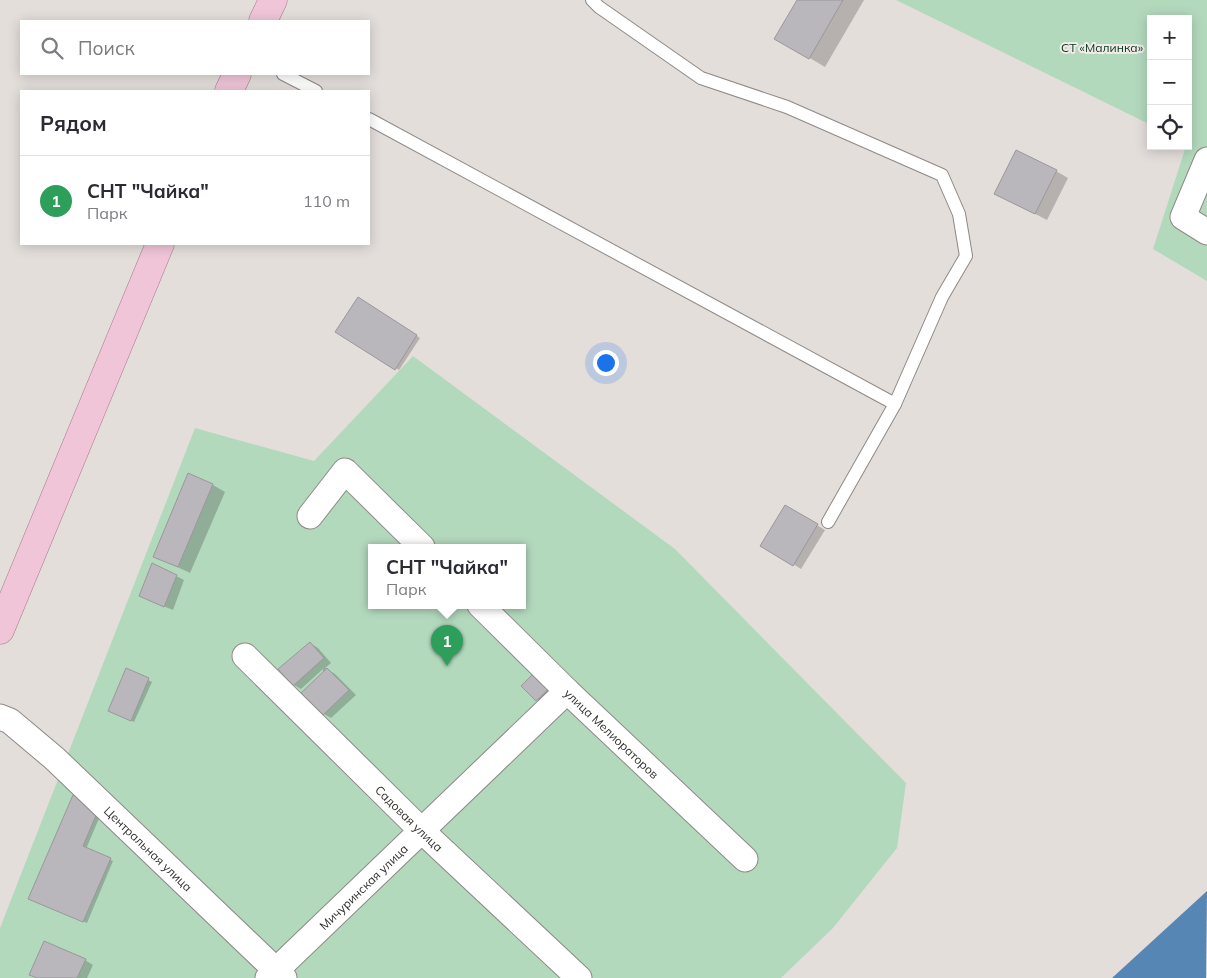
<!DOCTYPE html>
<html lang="ru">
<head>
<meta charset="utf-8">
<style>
  :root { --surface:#fff; --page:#f7f7f7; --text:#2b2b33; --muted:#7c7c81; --line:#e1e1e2; --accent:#7b3cb1 }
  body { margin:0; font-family:Mulish,sans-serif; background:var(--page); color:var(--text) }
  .controls { position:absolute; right:15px; top:15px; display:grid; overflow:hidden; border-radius:0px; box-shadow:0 2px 12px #0003 }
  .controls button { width:45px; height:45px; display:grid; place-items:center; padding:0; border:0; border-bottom:1px solid var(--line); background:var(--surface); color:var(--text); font:25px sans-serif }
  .you { position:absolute; left:605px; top:362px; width:18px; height:18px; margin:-12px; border:4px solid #fff; border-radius:50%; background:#1a73e8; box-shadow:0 0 0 8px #1a73e833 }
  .badge { display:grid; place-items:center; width:32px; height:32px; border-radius:50%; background:var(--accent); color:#fff; font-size:16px; font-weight:700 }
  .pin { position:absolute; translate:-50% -41px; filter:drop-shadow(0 1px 2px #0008) }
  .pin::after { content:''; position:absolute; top:26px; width:18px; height:15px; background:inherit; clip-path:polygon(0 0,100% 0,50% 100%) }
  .popup { position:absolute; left:368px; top:544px; width:158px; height:65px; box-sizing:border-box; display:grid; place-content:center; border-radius:0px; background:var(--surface); filter:drop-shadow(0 1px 4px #0005); font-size:16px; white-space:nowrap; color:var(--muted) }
  .popup b { font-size:19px; color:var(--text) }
  .popup::after { content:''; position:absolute; left:50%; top:100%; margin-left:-10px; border:10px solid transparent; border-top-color:var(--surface) }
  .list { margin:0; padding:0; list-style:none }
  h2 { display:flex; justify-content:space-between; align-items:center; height:65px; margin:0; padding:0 20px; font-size:21px }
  h2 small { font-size:16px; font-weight:400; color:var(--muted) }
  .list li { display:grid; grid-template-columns:32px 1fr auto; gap:15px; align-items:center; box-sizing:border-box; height:90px; padding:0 20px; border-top:1px solid var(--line) }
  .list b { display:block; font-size:19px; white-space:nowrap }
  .list p { margin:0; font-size:16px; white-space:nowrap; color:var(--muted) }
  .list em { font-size:16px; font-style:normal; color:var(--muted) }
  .icon { flex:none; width:28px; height:28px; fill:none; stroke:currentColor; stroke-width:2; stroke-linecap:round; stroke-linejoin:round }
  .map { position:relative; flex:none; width:1207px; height:978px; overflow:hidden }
  .search { position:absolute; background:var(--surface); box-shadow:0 2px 12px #0003; left:20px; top:20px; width:350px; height:55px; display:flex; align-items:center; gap:12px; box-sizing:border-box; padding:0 18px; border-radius:0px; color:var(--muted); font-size:19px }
  .panel { position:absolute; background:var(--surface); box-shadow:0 2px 12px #0003; left:20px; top:90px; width:350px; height:155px; border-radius:0px }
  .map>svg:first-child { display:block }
  .green { fill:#b3d9bd; fill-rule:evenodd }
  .water { fill:#5687b4 }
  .shadow { fill:#0003 }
  .building { fill:#bab7bc; stroke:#9a979b }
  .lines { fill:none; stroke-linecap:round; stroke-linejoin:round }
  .service-casing { stroke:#8e8986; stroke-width:14 }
  .minor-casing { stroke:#8e8986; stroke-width:27 }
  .primary-casing { stroke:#a6788b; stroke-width:29 }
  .service { stroke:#fff; stroke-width:12 }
  .minor { stroke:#fff; stroke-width:25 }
  .primary { stroke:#efc5d7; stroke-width:28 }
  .labels { text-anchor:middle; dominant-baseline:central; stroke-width:4; stroke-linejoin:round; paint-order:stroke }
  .park-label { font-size:12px; fill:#043418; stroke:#f1ebe8 }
  .street-label { font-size:12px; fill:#32302f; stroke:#f1ebe8 }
</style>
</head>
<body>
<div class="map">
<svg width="1207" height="978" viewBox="0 0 1207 978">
  <rect width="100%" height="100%" fill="#e4dedb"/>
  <g class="green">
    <path d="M896 0H1207V281L1153 249 1186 146H1188V19H1151V125Z"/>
    <path d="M413 356 675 549 906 783 897 848 833 928 781 978H0V928L195 428 314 461ZM372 547H522V605H372Z"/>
  </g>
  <path class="water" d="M1207 891 1206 978H1112Z"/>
  <g class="shadow">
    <path d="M798 0H864L825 67 776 38Z"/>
    <path d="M1056 171 1068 178 1047 220 1008 200Z"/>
    <path d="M358 299 420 338 399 370 337 331Z"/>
    <path d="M213 485 225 492 190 573 154 556Z"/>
    <path d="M785 506 825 530 801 569 762 545Z"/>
    <path d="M176 576 184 580 173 610 148 600Z"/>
    <path d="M310 643 318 648 331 663 325 668 335 674 356 695 331 718 324 714 323 669 301 689 294 685Z"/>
    <path d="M148 680 152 682 134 722 113 712Z"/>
    <path d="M523 686 561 689 544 705Z"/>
    <path d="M74 797 103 809 86 849 113 861 87 923 33 900Z"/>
    <path d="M85 960 93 965 87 978H37Z"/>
  </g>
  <g class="building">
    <path d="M797 0H843L809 59 774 39Z"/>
    <path d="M1016 150 1057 170 1035 214 994 194Z"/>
    <path d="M358 297 417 335 395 370 335 332Z"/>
    <path d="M188 473 213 484 178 567 153 557Z"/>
    <path d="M785 505 818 524 793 566 760 546Z"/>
    <path d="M152 563 177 575 164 607 139 596Z"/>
    <path d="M310 642 324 658 293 686 278 669Z"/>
    <path d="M126 668 149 678 131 721 108 711Z"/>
    <path d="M327 668 349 690 323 715 301 693Z"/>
    <path d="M539 668 554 684 536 701 521 686Z"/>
    <path d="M73 795 100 806 83 846 111 858 83 922 28 899Z"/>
    <path d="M44 941 86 959 77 978H37L29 975Z"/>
  </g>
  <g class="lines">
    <g class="service-casing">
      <g id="service">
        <path d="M592 0 599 7 701 78 787 107 942 175 959 214 966 256 942 297 895 404"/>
        <path d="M283 74 316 91"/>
        <path d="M369 119 895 404 828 522"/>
      </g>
    </g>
    <g class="minor-casing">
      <g id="minor">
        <path d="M1207 160 1183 217 1207 232"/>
        <path d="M310 516 345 471 422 547"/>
        <path id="s1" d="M480 605 567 691 745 859"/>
        <path id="s2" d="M245 656 422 831 579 978"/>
        <path id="s3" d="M0 717 10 721 54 758 284 978"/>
        <path id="s4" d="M268 978 567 691"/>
      </g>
    </g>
    <g class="primary-casing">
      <g id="primary">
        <path d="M263 21 273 0"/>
        <path d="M229 91 237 74"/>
        <path d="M0 630 160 244"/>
      </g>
    </g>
    <use href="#service" class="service"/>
    <use href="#minor" class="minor"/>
    <use href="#primary" class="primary"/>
  </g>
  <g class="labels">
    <g class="park-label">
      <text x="1102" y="47">CТ «Малинка»</text>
    </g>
    <g class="street-label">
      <text stroke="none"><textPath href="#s1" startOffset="184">улица Мелиораторов</textPath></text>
      <text stroke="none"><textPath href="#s2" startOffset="231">Садовая улица</textPath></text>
      <text stroke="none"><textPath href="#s3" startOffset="199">Центральная улица</textPath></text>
      <text stroke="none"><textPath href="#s4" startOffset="132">Мичуринская улица</textPath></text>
    </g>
  </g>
</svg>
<div class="controls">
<button>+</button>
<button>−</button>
<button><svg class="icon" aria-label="locate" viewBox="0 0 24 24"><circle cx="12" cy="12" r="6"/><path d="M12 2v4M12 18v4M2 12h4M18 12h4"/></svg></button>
</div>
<div class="you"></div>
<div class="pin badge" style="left:447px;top:666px;background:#2e9e5b">1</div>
<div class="popup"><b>СНТ &quot;Чайка&quot;</b>Парк</div>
<div class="search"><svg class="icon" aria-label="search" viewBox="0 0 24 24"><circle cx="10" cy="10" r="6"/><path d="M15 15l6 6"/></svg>Поиск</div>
<section class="panel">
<h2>Рядом<small></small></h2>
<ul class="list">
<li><span class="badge" style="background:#2e9e5b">1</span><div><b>СНТ &quot;Чайка&quot;</b><p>Парк</p></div><em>110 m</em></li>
</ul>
</section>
</div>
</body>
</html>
